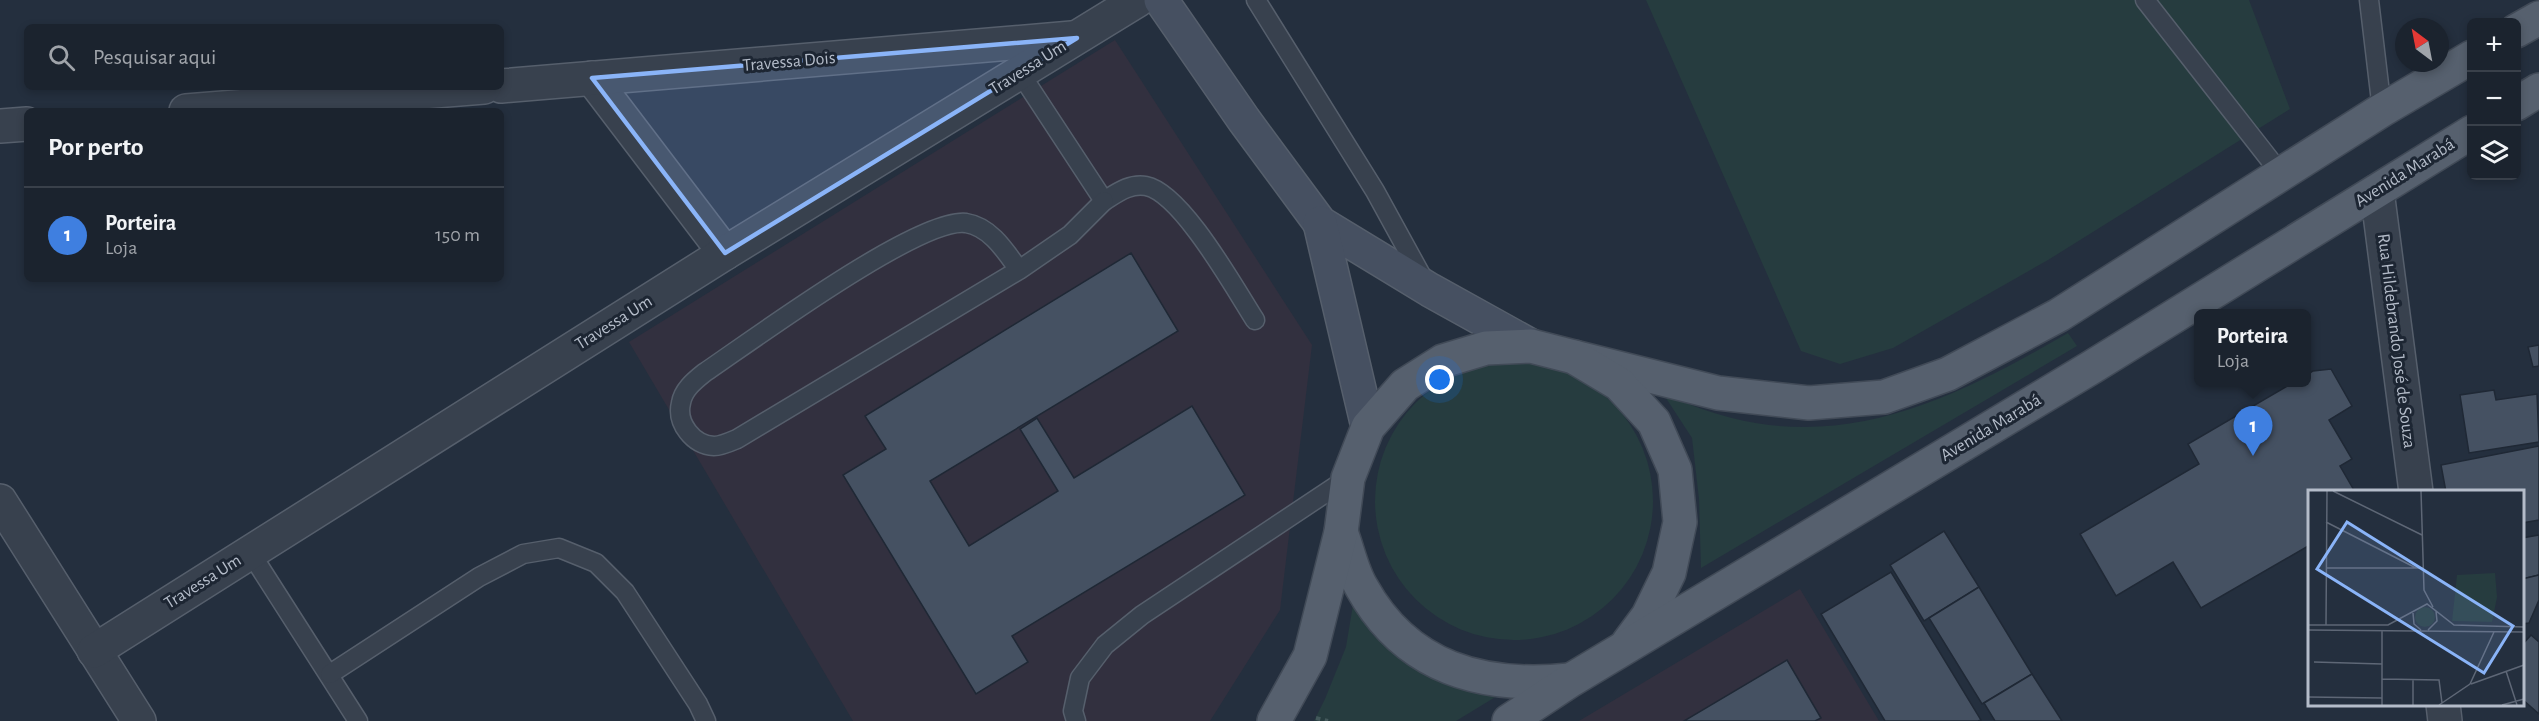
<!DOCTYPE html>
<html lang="pt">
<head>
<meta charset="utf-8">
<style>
  :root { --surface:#1b232e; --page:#242b36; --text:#f1f3f6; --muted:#a0a4aa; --line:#39404a; --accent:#b45309 }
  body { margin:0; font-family:"Alegreya Sans",sans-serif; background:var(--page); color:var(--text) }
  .controls { position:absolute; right:18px; top:18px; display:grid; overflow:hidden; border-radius:9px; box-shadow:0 3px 9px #0003 }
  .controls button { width:54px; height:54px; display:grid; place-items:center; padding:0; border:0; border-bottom:2px solid var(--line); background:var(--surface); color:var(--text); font:30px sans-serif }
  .compass { position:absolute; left:2395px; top:18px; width:54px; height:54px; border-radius:50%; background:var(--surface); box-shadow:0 3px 9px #0003; rotate:328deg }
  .you { position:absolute; left:1440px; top:380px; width:21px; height:21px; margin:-15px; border:4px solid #fff; border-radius:50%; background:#1a73e8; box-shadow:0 0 0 9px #1a73e833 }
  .badge { display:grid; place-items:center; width:39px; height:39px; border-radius:50%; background:var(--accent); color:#fff; font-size:20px; font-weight:700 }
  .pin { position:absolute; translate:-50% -50px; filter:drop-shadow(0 2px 3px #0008) }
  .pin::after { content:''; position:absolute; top:32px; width:21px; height:18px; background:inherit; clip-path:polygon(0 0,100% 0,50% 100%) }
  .popup { position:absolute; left:2194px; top:309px; width:117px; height:78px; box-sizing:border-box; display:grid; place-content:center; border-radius:9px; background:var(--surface); filter:drop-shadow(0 2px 4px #0005); font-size:20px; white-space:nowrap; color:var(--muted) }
  .popup b { font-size:22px; color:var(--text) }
  .popup::after { content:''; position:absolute; left:50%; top:100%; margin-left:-12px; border:12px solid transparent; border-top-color:var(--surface) }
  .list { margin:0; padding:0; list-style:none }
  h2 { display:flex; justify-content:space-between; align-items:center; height:78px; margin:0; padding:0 24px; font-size:26px }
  h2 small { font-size:20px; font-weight:400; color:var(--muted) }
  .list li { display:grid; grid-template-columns:39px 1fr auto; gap:18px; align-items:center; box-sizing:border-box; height:96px; padding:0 24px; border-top:2px solid var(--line) }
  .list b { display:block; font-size:22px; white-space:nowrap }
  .list p { margin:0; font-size:20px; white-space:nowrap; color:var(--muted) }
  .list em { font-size:20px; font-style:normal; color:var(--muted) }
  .icon { flex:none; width:33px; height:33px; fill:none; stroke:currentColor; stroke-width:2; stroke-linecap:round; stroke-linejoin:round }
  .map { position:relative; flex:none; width:2539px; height:721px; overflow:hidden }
  .search { position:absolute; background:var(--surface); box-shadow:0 3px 9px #0003; left:24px; top:24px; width:480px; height:66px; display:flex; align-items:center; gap:15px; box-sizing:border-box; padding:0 21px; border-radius:9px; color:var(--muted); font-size:22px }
  .panel { position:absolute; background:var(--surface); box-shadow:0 3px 9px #0003; left:24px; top:108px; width:480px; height:174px; border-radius:9px }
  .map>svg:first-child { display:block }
  .medical { fill:#32303f }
  .green { fill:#263c3f }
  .building { fill:#455162; stroke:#1f2835; stroke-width:1.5 }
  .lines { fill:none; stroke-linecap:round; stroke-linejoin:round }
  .lane-casing { stroke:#565f6c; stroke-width:21 }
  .street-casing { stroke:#565f6c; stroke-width:36 }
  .secondary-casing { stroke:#565f6c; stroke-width:36 }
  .primary-casing { stroke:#414a57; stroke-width:36 }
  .path { stroke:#44595c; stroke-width:4; stroke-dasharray:4.5 4.5; stroke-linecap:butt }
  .lane { stroke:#38414e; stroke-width:18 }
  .street { stroke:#38414e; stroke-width:33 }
  .secondary { stroke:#465061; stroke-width:33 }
  .primary { stroke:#56606e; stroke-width:33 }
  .marked { fill:#8ab4f8; fill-opacity:0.2; stroke:#8ab4f8; stroke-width:4.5; stroke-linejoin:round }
  .labels { text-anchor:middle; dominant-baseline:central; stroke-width:6; stroke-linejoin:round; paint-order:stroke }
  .street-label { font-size:18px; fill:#b4bcc9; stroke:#1d2633 }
  .inset-road { fill:none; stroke:#5e6776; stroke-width:1.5 }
  .view { fill:#8ab4f8; fill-opacity:0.15; stroke:#8ab4f8; stroke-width:3 }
  .inset-edge { fill:none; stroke:#b4bcc9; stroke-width:3 }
</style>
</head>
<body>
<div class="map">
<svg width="2539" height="721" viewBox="0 0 2539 721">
  <rect width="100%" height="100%" fill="#242f3e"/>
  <g class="medical">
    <path d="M1115 40 1312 345 1280 610 1210 721H853L629 342Z"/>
    <path d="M1800 589 1879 721H1579Z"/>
  </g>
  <g class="green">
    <path d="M1646 0H2249L2290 109 2048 260 1893 348 1840 364 1801 351Z"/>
    <path d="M2068 333 2077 346 1701 568 1699 499 1692 438 1664 395C1698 408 1733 421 1769 425 1880 438 1976 386 2068 333Z"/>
    <circle cx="1514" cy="501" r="139"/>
    <path d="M1353 605 1373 635 1418 669 1497 696 1456 721H1314L1325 699 1346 647Z"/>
  </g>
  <g class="building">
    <path d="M1131 253 1178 331 930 481 969 546 1058 491 1020 429 1037 418 1074 478 1192 406 1245 495 1012 636 1028 662 976 694 843 475 886 449 865 416Z"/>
    <path d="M2539 345V366L2533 367 2528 347Z"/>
    <path d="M2331 369 2352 406 2329 420 2352 459 2340 466 2355 492H2310V545L2201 608 2173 562 2116 596 2080 534 2199 464 2188 444 2294 382H2307V375L2313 371Z"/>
    <path d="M2494 390 2496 400 2537 394 2539 442 2469 453 2460 395Z"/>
    <path d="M2539 446V520L2522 523V492H2446L2441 465Z"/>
    <path d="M1944 531 1979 587 1924 621 1890 565Z"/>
    <path d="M2539 535V575L2522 579V538Z"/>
    <path d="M1891 572 1981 720 1978 721H1885L1821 614Z"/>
    <path d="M2539 575V600L2529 623 2522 624V579Z"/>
    <path d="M1979 587 2032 674 1982 704 1929 618Z"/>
    <path d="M2531 635 2539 642V714L2522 699V645Z"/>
    <path d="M1787 660 1821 718 1815 721H1684Z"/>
    <path d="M2032 674 2062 721H1995L1984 703Z"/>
  </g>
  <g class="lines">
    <g class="lane-casing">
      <g id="lane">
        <path d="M1256 0 1375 191 1426 284"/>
        <path d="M2145 0 2281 174"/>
        <path d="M2369 0 2382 110"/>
        <path d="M1020 73 1104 201C1117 193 1130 183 1146 186 1182 193 1235 289 1255 320"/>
        <path d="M1019 270C1006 252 991 227 966 223 919 217 750 342 704 373 694 381 683 390 681 403 676 423 693 445 714 446 721 446 730 442 737 439L1019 270 1070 235 1104 201"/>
        <path d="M250 552 358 721"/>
        <path d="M330 674 479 577 523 554 559 548 596 563 625 592 698 704 706 721"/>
        <path d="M1076 721 1073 711 1080 678 1105 645 1142 615 1348 478"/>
      </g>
    </g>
    <g class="street-casing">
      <g id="street">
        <path d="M592 78 725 253"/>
        <path d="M501 86 1072 38"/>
        <path d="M186 111 484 87"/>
        <path d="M0 126 27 124"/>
        <path d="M2377 191 2416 492"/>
        <path d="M0 501 139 721"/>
        <path d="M94 651 725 253 1138 0"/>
        <path d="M2443 704 2445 721"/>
      </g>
    </g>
    <g class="secondary-casing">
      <g id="secondary">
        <path d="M1161 0 1244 120 1320 223 1430 290 1531 346"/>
        <path d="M1320 223 1368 427"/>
      </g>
    </g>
    <g class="primary-casing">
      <g id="primary">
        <path d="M2516 31 2539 18"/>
        <path d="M2516 104 2539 90"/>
        <path d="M1574 357 1718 393 1809 403 1884 397 1948 374 2059 315 2382 110 2472 57"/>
        <path d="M1341 532C1348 550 1352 572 1362 588 1407 669 1483 689 1570 680"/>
        <path d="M1274 721 1310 656 1341 532 1348 478 1368 427 1405 385 1443 361 1486 348 1531 346 1574 357 1619 384 1654 422 1675 470 1680 522 1669 573 1648 616 1628 643"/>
        <path d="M1509 721 1571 680 2092 367 2472 132"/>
      </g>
    </g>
    <path class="path" d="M1316 718 1328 721"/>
    <use href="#lane" class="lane"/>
    <use href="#street" class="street"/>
    <use href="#secondary" class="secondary"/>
    <use href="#primary" class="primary"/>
  </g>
  <path class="marked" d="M1077 38 725 253 592 78Z"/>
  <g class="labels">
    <g class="street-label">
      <text transform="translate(789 62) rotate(-5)">Travessa Dois</text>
      <text transform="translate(1028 68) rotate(-32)">Travessa Um</text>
      <text transform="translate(2405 173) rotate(-32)">Avenida Marabá</text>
      <text transform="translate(614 323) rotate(-32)">Travessa Um</text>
      <text transform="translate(2396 341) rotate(83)">Rua Hildebrando José de Souza</text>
      <text transform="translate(1991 428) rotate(-31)">Avenida Marabá</text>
      <text transform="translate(203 582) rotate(-32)">Travessa Um</text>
    </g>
  </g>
  <g transform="translate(2308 490)">
    <rect width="216" height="216" fill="#242f3e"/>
    <path d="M187 83 189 107 184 132 144 131 149 85ZM107 127a10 10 0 1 1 20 0a10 10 0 1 1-20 0Z" fill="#263c3f"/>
    <path class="inset-road" d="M25 1 114 45M113 1 116 100 125 117M18 32 108 78M18 78H115M105 123 106 134 113 140M0 135H80L119 114 146 135 216 137M18 135 19 1M0 140 216 142M120 140 129 131 128 121M6 172 74 174M198 181 209 215M74 189 131 190 134 213M163 194 216 175M0 207 74 208M74 215V141M105 215V190M131 215 162 194 186 142M194 215 216 209"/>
    <path class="view" d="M39 32 205 136 176 183 9 79Z"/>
    <rect width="216" height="216" class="inset-edge"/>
  </g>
</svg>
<div class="controls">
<button>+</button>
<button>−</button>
<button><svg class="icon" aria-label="layers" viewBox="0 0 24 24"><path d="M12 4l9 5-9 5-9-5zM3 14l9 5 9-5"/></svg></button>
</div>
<svg class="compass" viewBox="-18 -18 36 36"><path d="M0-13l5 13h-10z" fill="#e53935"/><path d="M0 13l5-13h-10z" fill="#a0a4aa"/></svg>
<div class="you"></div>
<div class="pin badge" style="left:2253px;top:456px;background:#3f7fe0">1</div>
<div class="popup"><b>Porteira</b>Loja</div>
<div class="search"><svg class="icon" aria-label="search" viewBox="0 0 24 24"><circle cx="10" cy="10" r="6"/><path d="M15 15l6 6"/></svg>Pesquisar aqui</div>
<section class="panel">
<h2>Por perto<small></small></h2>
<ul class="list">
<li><span class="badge" style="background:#3f7fe0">1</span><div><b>Porteira</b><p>Loja</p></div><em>150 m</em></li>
</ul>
</section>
</div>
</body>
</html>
